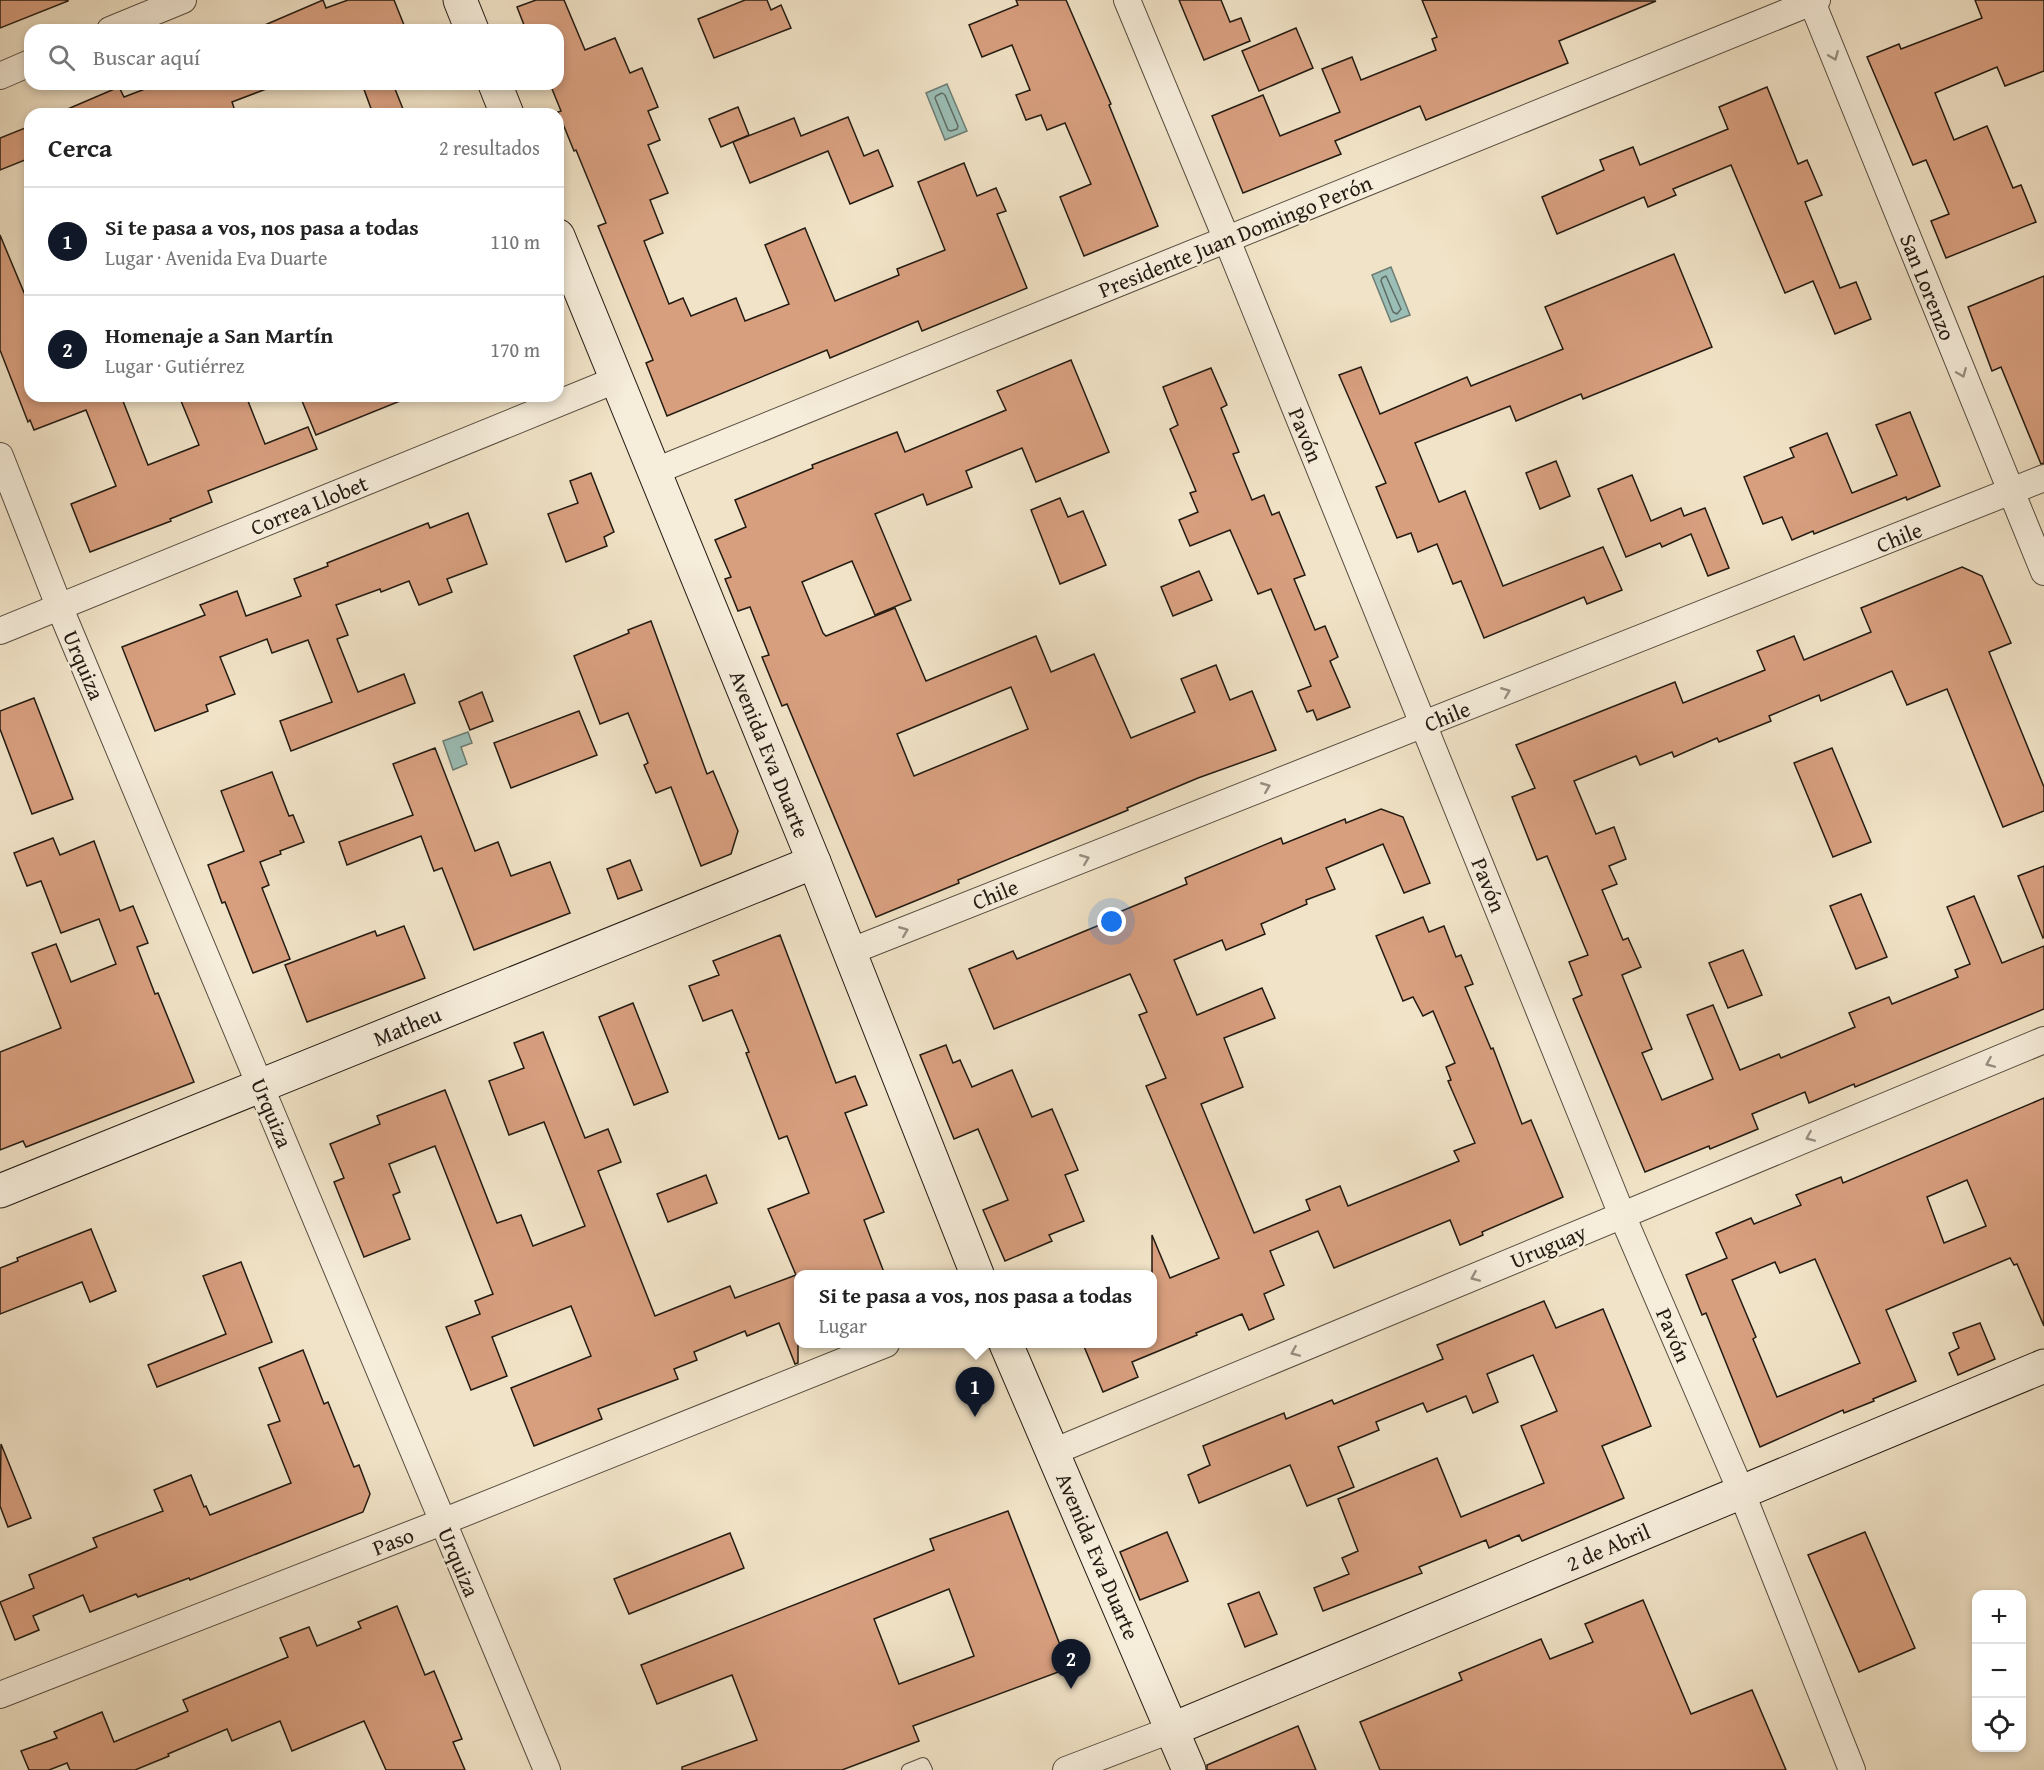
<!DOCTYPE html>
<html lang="es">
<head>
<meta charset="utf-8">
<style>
  :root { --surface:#fff; --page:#f2f2f2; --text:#222; --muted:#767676; --line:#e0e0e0; --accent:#111827 }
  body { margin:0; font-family:"Gentium Book Plus",serif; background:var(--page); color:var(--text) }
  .controls { position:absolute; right:18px; bottom:18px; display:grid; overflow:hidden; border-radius:12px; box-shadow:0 3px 9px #0003 }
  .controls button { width:54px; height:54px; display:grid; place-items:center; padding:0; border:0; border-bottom:2px solid var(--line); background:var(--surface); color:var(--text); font:30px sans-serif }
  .you { position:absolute; left:1112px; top:922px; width:21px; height:21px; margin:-15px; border:4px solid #fff; border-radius:50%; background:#1a73e8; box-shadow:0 0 0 9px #1a73e833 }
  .badge { display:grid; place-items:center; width:39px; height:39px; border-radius:50%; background:var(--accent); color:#fff; font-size:20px; font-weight:700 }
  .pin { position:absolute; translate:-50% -50px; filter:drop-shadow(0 2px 3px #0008) }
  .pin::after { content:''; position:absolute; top:32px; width:21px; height:18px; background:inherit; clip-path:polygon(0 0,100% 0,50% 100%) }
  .popup { position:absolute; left:794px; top:1270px; width:363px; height:78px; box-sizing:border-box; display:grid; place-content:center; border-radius:12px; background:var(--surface); filter:drop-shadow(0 2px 4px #0005); font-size:20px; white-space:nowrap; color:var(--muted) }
  .popup b { font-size:22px; color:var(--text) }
  .popup::after { content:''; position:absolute; left:50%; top:100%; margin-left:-12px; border:12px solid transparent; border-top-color:var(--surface) }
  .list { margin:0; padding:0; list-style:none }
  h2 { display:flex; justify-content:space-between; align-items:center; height:78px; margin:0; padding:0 24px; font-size:26px }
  h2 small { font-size:20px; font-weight:400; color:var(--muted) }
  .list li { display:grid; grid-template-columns:39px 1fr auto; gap:18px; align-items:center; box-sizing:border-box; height:108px; padding:0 24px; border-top:2px solid var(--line) }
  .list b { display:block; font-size:22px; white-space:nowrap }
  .list p { margin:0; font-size:20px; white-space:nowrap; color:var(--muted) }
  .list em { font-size:20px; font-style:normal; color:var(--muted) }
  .icon { flex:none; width:33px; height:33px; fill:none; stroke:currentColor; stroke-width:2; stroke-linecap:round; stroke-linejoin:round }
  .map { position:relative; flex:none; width:2044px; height:1770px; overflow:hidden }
  .search { position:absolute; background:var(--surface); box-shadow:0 3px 9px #0003; left:24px; top:24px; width:540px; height:66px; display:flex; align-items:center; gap:15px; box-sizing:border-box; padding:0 21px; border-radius:18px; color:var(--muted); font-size:22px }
  .panel { position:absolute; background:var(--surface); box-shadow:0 3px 9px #0003; left:24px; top:108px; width:540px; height:294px; border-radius:18px }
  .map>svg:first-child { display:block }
  .water { fill:#9bbeb6; stroke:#6b7d74; stroke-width:1.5 }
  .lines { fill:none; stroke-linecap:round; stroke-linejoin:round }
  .shore { stroke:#5f6c64; stroke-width:1.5 }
  .building { fill:#d89f7f; stroke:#231b12; stroke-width:1.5; fill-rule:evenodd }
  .lane-casing { stroke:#564d3f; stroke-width:14 }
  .street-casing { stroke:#564d3f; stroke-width:28 }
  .secondary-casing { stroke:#231b12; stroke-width:35 }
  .lane { stroke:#f6eddb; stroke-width:12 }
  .street { stroke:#f6eddb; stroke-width:26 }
  .secondary { stroke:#f6eddb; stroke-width:33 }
  .oneway { stroke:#978e81 }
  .labels { text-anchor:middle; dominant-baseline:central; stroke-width:4.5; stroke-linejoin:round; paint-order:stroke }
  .street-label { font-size:22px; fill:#231b12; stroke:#f6eddb }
</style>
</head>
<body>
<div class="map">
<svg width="2044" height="1770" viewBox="0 0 2044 1770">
  <rect width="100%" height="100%" fill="#f1e3c7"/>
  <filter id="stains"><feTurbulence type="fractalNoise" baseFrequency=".00333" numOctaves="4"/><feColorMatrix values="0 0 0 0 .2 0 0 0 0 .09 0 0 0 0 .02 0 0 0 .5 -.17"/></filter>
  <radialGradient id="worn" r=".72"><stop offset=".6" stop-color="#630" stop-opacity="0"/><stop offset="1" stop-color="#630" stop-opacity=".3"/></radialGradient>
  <g class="water">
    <path d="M947 84 967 131 945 140 926 93Z"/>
    <path d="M1391 267 1410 315 1391 322 1372 275Z"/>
    <path d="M468 732 472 743 461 747 467 764 453 770 443 741Z"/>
  </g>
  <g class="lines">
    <g class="shore">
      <path d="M942 93 945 95 958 126 957 129 951 131 948 130 935 98 936 96Z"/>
      <path d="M1386 276 1401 309 1397 314 1393 312 1381 281 1382 278Z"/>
    </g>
  </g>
  <g class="building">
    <path d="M0 0H68V1L0 28Z"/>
    <path d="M323 0 326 8 348 0H394L406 30H253Z"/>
    <path d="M536 0H564L585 50 615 38 630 73 642 68 658 107 648 111 660 140 648 145 668 193 650 200 663 233 644 241 669 304 683 298 691 316 736 298 745 321 789 304 765 245 805 228 835 301 899 275 897 269 945 250 918 182 964 163 977 196 996 188 1006 211 997 214 1027 288 922 331 918 321 830 358 827 350 667 416 646 363 653 360 598 226 606 223 576 150 574 151 563 124 558 112 561 111 550 84H558V30H526L517 7Z"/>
    <path d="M745 0H767L771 10 781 5 791 28 714 58 698 19Z"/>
    <path d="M1016 0H1066L1111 104 1109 105 1158 226 1084 256 1060 197 1091 184 1065 123 1047 130 1041 115 1026 120 1016 95 1030 90 1012 45 982 57 969 25 1018 5Z"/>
    <path d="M1179 0H1221L1230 22 1241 18 1250 41 1204 60Z"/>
    <path d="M1422 0 1656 1 1559 41 1568 63 1426 120 1420 106 1335 141 1341 154 1243 193 1212 116 1263 95 1280 136 1340 112 1322 69 1352 57 1361 80 1436 50 1432 39 1437 37Z"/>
    <path d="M1975 0H2044V71L2005 86 1997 67 1935 93 1954 140 1987 126 2013 188 2021 185 2036 222 1946 258 1931 221 1949 214 1926 160 1913 165 1867 57 1899 44 1901 49 1982 18Z"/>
    <path d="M1296 28 1313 68 1259 91 1242 51Z"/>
    <path d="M158 84H274V86L232 102 236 114H56L119 87 124 97Z"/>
    <path d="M362 84H393L405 114H373Z"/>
    <path d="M1767 87 1798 164 1807 160 1822 195 1805 202 1840 288 1856 282 1871 319 1835 334 1813 281 1785 293 1731 165 1673 189 1676 195 1648 207 1644 197 1557 234 1542 197 1604 170 1600 160 1633 147 1640 165 1728 129 1719 107Z"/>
    <path d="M738 107 749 135 721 147 709 119Z"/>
    <path d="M848 117 864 156 878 150 893 186 850 204 828 151 750 183 733 142 794 118 801 136Z"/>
    <path d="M30 126V158L0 170V138Z"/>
    <path d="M0 235 30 307V396H121L148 465 199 445 179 396H246L265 444 308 427 317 449 208 491 212 502 170 519 171 521 90 552 71 504 116 486 86 410 34 430 30 420 28 422 0 350Z"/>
    <path d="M1674 254 1712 347 1583 399 1581 394 1516 421 1510 406 1415 443 1439 502 1465 491 1503 586 1603 547 1622 590 1587 604 1584 597 1484 638 1461 581 1453 584 1437 544 1418 552 1411 533 1397 538 1376 487 1386 483 1339 375 1361 367 1380 414 1467 377 1471 386 1563 349 1545 307Z"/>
    <path d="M2044 276V463L2041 464 2001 367 1992 371 1968 307Z"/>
    <path d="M1071 360 1109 452 1036 482 1022 448 966 471 972 487 927 505 923 494 875 514 911 600 875 615 852 561 802 582 823 633 826 636 895 608 926 681 1036 636 1051 672 1094 654 1131 738 1195 712 1181 679 1216 665 1230 700 1252 691 1276 750 1198 778 1127 808 1128 810 958 880 959 883 876 917 787 704 782 706 762 657 769 655 750 607 738 611 725 579 731 577 715 540 746 527 735 500 813 468 812 465 897 432 905 452 1006 410 997 391ZM1011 687 1028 729 914 776 897 734Z"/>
    <path d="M1211 368 1227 405 1221 408 1239 452 1233 454 1252 500 1264 495 1272 515 1279 512 1305 575 1294 579 1315 630 1325 626 1338 657 1330 661 1350 707 1317 720 1313 710 1307 712 1298 691 1311 686 1271 589 1258 594 1230 530 1190 546 1179 520 1198 512 1190 493 1196 491 1170 429 1178 425 1163 387Z"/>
    <path d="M300 396H409L410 397 316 435Z"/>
    <path d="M1910 412 1940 486 1907 500 1906 497 1814 534 1813 531 1792 540 1782 517 1763 524 1744 477 1794 457 1790 448 1827 433 1852 493 1897 475 1876 425Z"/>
    <path d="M1556 461 1570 496 1540 509 1526 473Z"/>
    <path d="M591 473 614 532 604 537 607 546 566 562 548 514 578 503 570 481Z"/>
    <path d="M1632 475 1651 521 1681 508 1684 516 1705 508 1729 568 1708 576 1691 534 1662 547 1660 543 1626 557 1598 489Z"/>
    <path d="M1060 498 1068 517 1083 511 1106 565 1060 584 1031 510Z"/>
    <path d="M468 513 487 564 447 579 452 592 419 605 409 581 381 592 380 589 336 605 348 635 337 639 358 692 404 674 415 703 291 751 280 721 332 702 308 640 272 653 267 639 220 657 235 694 206 705 208 711 155 731 122 647 205 615 200 605 237 591 246 616 301 596 294 579 328 566 327 563 428 523 430 528Z"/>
    <path d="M1962 567 1982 576 2011 643 1989 652 2044 787V811L2003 827 1947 689 1907 705 1892 671 1821 701 1819 695 1769 716 1771 721 1719 742 1717 738 1674 757 1672 752 1640 765 1636 756 1574 781 1596 834 1614 827 1626 859 1609 866 1617 884 1602 890 1623 940 1628 938 1641 967 1622 975 1652 1049 1642 1053 1662 1100 1713 1079 1687 1015 1713 1005 1740 1070 1779 1054 1781 1058 1855 1027 1849 1013 1889 997 1892 1004 1958 977 1955 970 1970 964 1947 907 1974 896 2002 963 2044 946V1009L1855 1087 1854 1084 1809 1103 1805 1092 1752 1114 1758 1129 1710 1149 1709 1146 1645 1172 1573 999 1582 995 1569 962 1588 955 1547 856 1537 860 1512 797 1535 788 1516 745 1675 682 1683 703 1765 670 1757 651 1794 636 1804 660 1871 632 1861 608Z"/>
    <path d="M1199 571 1212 600 1173 616 1161 587Z"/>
    <path d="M651 621 707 774 713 771 738 831 731 854 701 866 671 787 656 793 644 765 648 763 628 713 600 724 574 656 629 633 628 630Z"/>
    <path d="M482 692 493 721 470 730 459 702Z"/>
    <path d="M34 698 73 799 32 814 0 729V711Z"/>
    <path d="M579 711 597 755 511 788 494 743Z"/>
    <path d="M435 748 475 851 498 842 511 876 550 862 570 913 474 950 442 868 434 871 421 836 347 865 339 842 413 815 393 764Z"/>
    <path d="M1832 748 1871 842 1833 857 1794 763Z"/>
    <path d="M272 772 289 816 293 815 304 842 280 851 281 854 260 862 269 885 262 888 290 959 253 973 225 902 222 903 208 865 244 851 221 791Z"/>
    <path d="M1381 809 1403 817 1430 883 1404 893 1383 844 1326 868 1335 889 1306 900 1307 904 1261 924 1265 934 1226 950 1222 940 1174 960 1197 1015 1262 988 1275 1018 1224 1038 1243 1087 1201 1104 1254 1233 1310 1210 1306 1200 1340 1186 1348 1206 1459 1161 1454 1151 1475 1143 1448 1081 1451 1080 1446 1067 1455 1063 1433 1011 1423 1016 1413 997 1403 1001 1376 936 1423 917 1429 932 1444 926 1456 957 1461 955 1473 984 1465 987 1491 1049 1493 1048 1522 1124 1531 1120 1563 1197 1482 1232 1483 1235 1460 1245 1450 1220 1334 1268 1318 1231 1270 1251 1284 1285 1264 1294 1274 1319 1249 1330 1242 1314 1196 1333 1197 1335 1132 1362 1138 1377 1103 1392 1083 1344H1152V1235L1170 1278 1219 1258 1146 1086 1166 1078 1139 1015 1147 1012 1130 974 994 1029 969 969 1013 951 1017 959 1119 917 1117 913 1187 884 1185 878 1281 838 1283 844 1345 819 1346 823Z"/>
    <path d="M53 838 60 855 94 841 120 911 133 906 148 943 137 947 155 994 158 993 194 1082 26 1147 23 1141 0 1150V1052L61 1028 32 953 56 944 71 982 116 964 99 919 61 933 41 881 27 886 14 853Z"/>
    <path d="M630 860 642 890 618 899 607 869Z"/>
    <path d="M2044 866V937L2043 938 2018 876Z"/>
    <path d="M1861 894 1887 957 1856 969 1830 906Z"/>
    <path d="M404 926 425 978 307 1022 285 965 375 931 377 936Z"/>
    <path d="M780 935 836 1083 855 1076 867 1105 845 1113 884 1212 864 1220 885 1275H798V1363L795 1364 779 1323 747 1336 745 1331 694 1352 697 1360 674 1369 678 1379 598 1409 602 1419 534 1446 511 1388 591 1356 571 1306 492 1337 507 1376 471 1390 446 1327 480 1314 475 1301 493 1294 435 1146 389 1164 400 1192 393 1195 410 1239 364 1257 334 1182 344 1178 330 1144 380 1124 377 1116 445 1090 497 1223 521 1215 533 1246 585 1226 544 1122 509 1135 489 1081 524 1068 514 1043 543 1032 585 1138 608 1129 621 1162 598 1171 655 1316 730 1286 735 1298 796 1275 768 1209 809 1193 787 1136 779 1139 746 1053 749 1052 732 1010 703 1021 689 986 719 975 713 961Z"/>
    <path d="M1743 950 1762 995 1728 1008 1709 963Z"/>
    <path d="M633 1003 668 1092 634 1105 599 1017Z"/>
    <path d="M946 1045 953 1063 960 1060 972 1087 1012 1070 1032 1117 1052 1109 1078 1170 1065 1175 1084 1221 1049 1235 1052 1241 1005 1261 983 1210 1008 1200 978 1129 954 1139 920 1055Z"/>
    <path d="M2044 1098V1326L2017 1264 2014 1265 2010 1258 1886 1310 1916 1381 1873 1399 1874 1401 1844 1413 1843 1410 1760 1447 1706 1313 1702 1315 1686 1275 1727 1258 1716 1233 1751 1218 1754 1224 1801 1205 1796 1195 1841 1177 1843 1183ZM1967 1180 1986 1226 1944 1243 1927 1197ZM1815 1259 1860 1363 1777 1397 1753 1339 1756 1337 1732 1280 1775 1262 1780 1273Z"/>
    <path d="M706 1175 717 1203 668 1222 657 1194Z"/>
    <path d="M91 1229 116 1291 90 1302 82 1282 0 1314V1268L18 1261 17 1258Z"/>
    <path d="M241 1262 272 1342 157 1387 148 1365 226 1334 203 1276Z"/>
    <path d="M1544 1301 1556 1328 1603 1309 1627 1367 1651 1426 1602 1446 1624 1498 1522 1541 1519 1535 1489 1548 1486 1540 1419 1567 1422 1573 1323 1611 1314 1588 1349 1574 1342 1558 1358 1551 1338 1499 1437 1458 1461 1517 1544 1483 1521 1426 1557 1411 1533 1355 1487 1374 1498 1402 1473 1413 1466 1396 1427 1412 1423 1403 1376 1422 1379 1430 1338 1447 1354 1487 1307 1506 1290 1465 1199 1503 1188 1475 1210 1465 1203 1446 1284 1413 1286 1419 1332 1400 1334 1404 1443 1359 1437 1345Z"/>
    <path d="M1980 1323 1995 1359 1958 1375 1949 1353 1959 1348 1953 1333Z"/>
    <path d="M303 1350 324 1404 328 1402 354 1467 359 1465 370 1494 363 1512 190 1580 189 1578 138 1597 136 1594 90 1612 83 1595 33 1616 39 1630 15 1640 0 1602 34 1588 29 1575 97 1547 93 1538 163 1511 154 1490 191 1475 204 1507 206 1506 210 1515 291 1483 268 1425 280 1421 259 1368Z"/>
    <path d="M1 1444 31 1518 8 1527 0 1506Z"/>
    <path d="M1008 1511 1069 1668 913 1726 919 1741 842 1770H682V1767L757 1740 732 1675 657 1704 641 1665 934 1550 930 1539ZM949 1589 974 1656 899 1684 874 1619Z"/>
    <path d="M1167 1532 1188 1581 1140 1600 1120 1552Z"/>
    <path d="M1865 1532 1915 1648 1859 1672 1808 1555Z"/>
    <path d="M730 1533 744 1568 629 1614 614 1579Z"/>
    <path d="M1259 1592 1277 1634 1245 1647 1228 1604Z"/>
    <path d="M1643 1600 1691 1714 1752 1690 1786 1770H1380L1360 1722 1462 1680 1459 1673 1541 1639 1550 1659 1593 1642 1585 1624Z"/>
    <path d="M397 1606 425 1675 434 1671 462 1739 453 1742 465 1770H386L364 1721 292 1751 280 1721 232 1741 227 1729 168 1754 169 1756 135 1770H70L67 1763 49 1770H29L21 1751 57 1738 54 1732 102 1712 114 1742 188 1711 183 1700 288 1657 280 1638 309 1627 317 1646 361 1628 358 1622Z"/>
    <path d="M1298 1726 1316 1770H1207V1765Z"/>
  </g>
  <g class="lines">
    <g class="lane-casing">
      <path id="lane" d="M908 1770 923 1764 926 1770"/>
    </g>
    <g class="street-casing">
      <g id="street">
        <path d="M1127 0 1227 240 1622 1215 1741 1491 1852 1770"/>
        <path d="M1812 2 2044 572"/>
        <path d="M110 30 183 0"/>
        <path d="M0 76 30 63"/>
        <path d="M0 456 59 606 547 1770"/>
        <path d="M653 472 1817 0"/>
        <path d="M0 631 618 379"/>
        <path d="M849 952 2044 478"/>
        <path d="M1053 1452 2044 1040"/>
        <path d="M0 1695 442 1522 886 1344"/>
        <path d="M1066 1770 1173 1729"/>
      </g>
    </g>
    <g class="secondary-casing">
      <g id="secondary">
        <path d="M460 0 472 30"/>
        <path d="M495 84 507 114"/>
        <path d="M558 236 814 862 977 1274"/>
        <path d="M0 1191 814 862"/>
        <path d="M1006 1344 1189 1770"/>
        <path d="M1173 1729 2044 1366"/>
      </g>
    </g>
    <use href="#lane" class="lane"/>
    <use href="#street" class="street"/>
    <use href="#secondary" class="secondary"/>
  </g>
  <defs><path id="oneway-chevron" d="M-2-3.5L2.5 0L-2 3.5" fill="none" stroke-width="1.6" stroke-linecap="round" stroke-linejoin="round" transform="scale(1.5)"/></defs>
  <g class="oneway">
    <use href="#oneway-chevron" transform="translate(1834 56) rotate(68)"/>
    <use href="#oneway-chevron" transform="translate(1962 373) rotate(68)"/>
    <use href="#oneway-chevron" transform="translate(1506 692) rotate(-22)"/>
    <use href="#oneway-chevron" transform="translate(1266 787) rotate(-22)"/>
    <use href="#oneway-chevron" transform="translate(1085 859) rotate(-22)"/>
    <use href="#oneway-chevron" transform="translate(904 931) rotate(-22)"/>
    <use href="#oneway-chevron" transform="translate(1990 1063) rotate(157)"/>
    <use href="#oneway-chevron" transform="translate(1810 1137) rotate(157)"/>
    <use href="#oneway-chevron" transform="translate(1475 1277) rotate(157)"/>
    <use href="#oneway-chevron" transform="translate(1295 1352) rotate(157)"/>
  </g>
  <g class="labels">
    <g class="street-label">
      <text transform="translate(1235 236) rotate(-22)">Presidente Juan Domingo Perón</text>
      <text transform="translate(1928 287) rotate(68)">San Lorenzo</text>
      <text transform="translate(1306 435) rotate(68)">Pavón</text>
      <text transform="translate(309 505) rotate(-22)">Correa Llobet</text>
      <text transform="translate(1899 537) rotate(-22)">Chile</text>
      <text transform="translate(84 665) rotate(67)">Urquiza</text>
      <text transform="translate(1447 716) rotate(-22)">Chile</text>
      <text transform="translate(770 754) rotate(68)">Avenida Eva Duarte</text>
      <text transform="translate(1489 885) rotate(68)">Pavón</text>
      <text transform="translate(995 894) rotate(-22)">Chile</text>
      <text transform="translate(407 1026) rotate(-22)">Matheu</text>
      <text transform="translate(272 1113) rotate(67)">Urquiza</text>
      <text transform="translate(1548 1246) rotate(-23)">Uruguay</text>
      <text transform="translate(1674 1335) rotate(67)">Pavón</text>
      <text transform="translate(393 1541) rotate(-21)">Paso</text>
      <text transform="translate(1608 1547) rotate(-23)">2 de Abril</text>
      <text transform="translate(1098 1556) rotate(67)">Avenida Eva Duarte</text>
      <text transform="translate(459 1562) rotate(67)">Urquiza</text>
    </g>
  </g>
  <rect width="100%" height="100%" filter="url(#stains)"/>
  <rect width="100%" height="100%" fill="url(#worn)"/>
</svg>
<div class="controls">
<button>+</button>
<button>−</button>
<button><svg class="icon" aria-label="locate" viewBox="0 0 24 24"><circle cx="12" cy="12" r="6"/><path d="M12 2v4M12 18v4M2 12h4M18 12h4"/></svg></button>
</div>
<div class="you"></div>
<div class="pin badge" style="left:975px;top:1417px">1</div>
<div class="popup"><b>Si te pasa a vos, nos pasa a todas</b>Lugar</div>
<div class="pin badge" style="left:1071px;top:1689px">2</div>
<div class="search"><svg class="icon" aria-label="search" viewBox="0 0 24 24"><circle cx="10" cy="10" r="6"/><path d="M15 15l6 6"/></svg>Buscar aquí</div>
<section class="panel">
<h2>Cerca<small>2 resultados</small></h2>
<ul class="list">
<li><span class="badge">1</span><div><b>Si te pasa a vos, nos pasa a todas</b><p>Lugar · Avenida Eva Duarte</p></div><em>110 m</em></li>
<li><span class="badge">2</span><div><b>Homenaje a San Martín</b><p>Lugar · Gutiérrez</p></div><em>170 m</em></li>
</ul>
</section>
</div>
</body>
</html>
